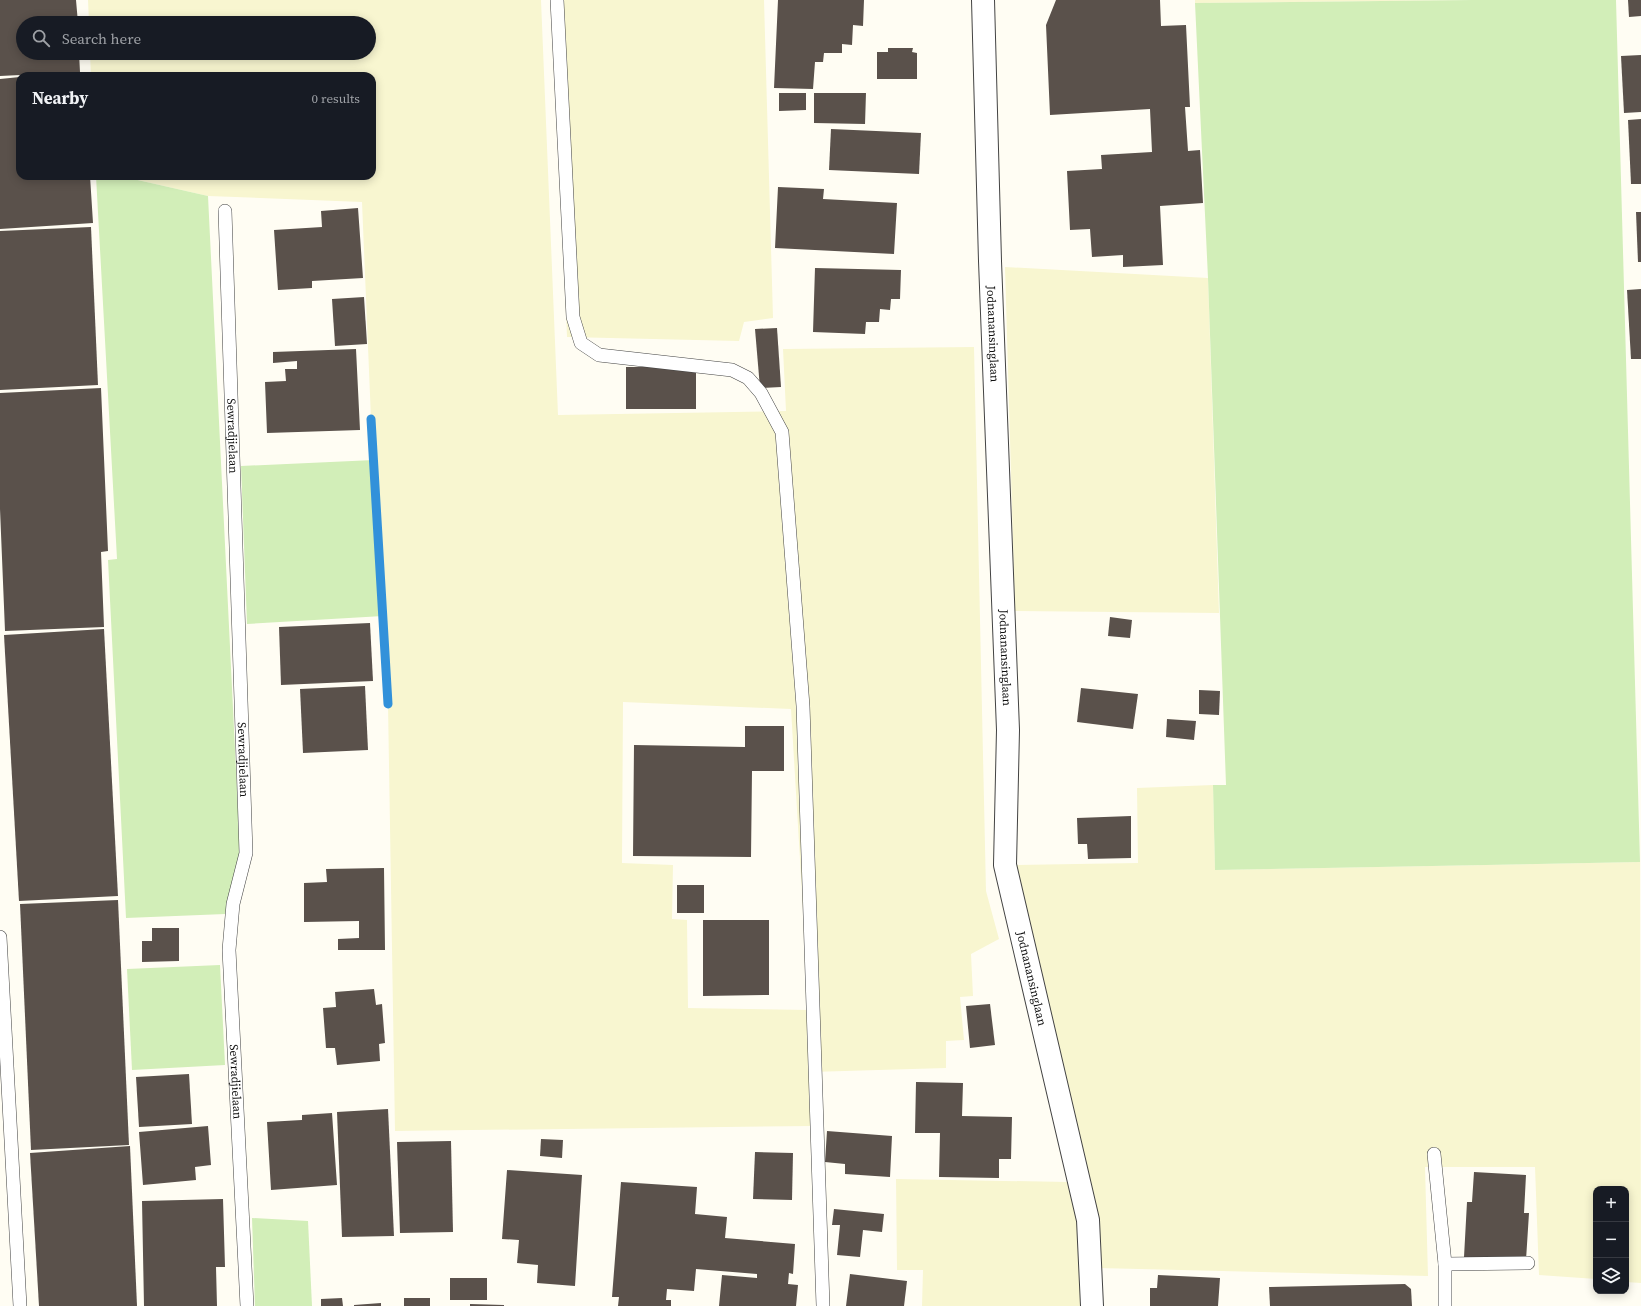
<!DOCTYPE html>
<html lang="en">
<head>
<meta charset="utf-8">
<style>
  :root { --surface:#171b24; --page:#20242c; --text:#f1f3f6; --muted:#9ea1a6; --line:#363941 }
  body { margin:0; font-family:"Source Serif 4",serif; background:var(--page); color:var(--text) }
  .controls { position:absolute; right:12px; bottom:12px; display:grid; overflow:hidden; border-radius:8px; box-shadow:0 2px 10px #0003 }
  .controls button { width:36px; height:36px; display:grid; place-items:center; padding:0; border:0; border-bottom:1px solid var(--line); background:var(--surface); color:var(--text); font:20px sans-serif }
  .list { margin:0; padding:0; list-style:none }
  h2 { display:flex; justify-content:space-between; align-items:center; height:52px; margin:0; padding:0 16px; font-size:17px }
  h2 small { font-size:13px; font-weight:400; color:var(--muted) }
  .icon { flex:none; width:22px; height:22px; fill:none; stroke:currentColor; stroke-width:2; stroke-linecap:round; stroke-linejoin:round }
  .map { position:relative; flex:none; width:1641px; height:1306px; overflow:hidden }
  .search { position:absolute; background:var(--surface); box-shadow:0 2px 10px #0003; left:16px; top:16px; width:360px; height:44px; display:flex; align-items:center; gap:10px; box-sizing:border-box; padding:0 14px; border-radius:22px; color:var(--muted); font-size:15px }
  .panel { position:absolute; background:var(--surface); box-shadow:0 2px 10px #0003; left:16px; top:72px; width:360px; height:108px; border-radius:12px }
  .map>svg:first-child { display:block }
  .farmland { fill:#f8f6d0; fill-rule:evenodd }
  .green { fill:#d2eeb8 }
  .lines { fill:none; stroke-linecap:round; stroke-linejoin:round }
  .stream { stroke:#3291da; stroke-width:9 }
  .building { fill:#5a514b }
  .service-casing { stroke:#434343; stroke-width:14 }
  .minor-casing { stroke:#434343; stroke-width:24 }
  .service { stroke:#fff; stroke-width:13 }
  .minor { stroke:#fff; stroke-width:22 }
  .labels { text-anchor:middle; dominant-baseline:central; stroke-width:4; stroke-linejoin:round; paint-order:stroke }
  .street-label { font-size:12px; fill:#101010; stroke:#fff }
</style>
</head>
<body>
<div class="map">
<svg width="1641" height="1306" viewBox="0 0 1641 1306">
  <rect width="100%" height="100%" fill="#fffdf3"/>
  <g class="farmland">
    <path d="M88 0H541L558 415 786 411 783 349 974 347 986 891 999 939 971 954 973 996 960 997 964 1040 946 1041V1068L811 1072 813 1126 395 1131 388 704 371 419 362 202 208 196 120 176H372V76H91L90 53H369V23H89ZM623 702 791 709 809 1010 688 1008 687 920 672 919 673 865 622 863Z"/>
    <path d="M554 0H764L773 318 744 322 739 341 567 337Z"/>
    <path d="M1195 0H1472L1195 3Z"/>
    <path d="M1005 267 1208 278 1219 613 1015 611Z"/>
    <path d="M1213 785 1215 870 1640 862 1641 1283 1626 1282V1189H1596V1279L1539 1275 1535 1167H1425L1428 1276 1098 1268 1016 865 1138 863 1137 788Z"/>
    <path d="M896 1179 1068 1182 1078 1225 1082 1306H922L923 1270H897Z"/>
  </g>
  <g class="green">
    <path d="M1472 0H1616L1640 862 1215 870 1213 785H1226L1208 278 1195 3Z"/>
    <path d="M96 176H120L208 196 240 852 225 914 126 918 108 560 117 559Z"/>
    <path d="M374 460 383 616 247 624 241 466Z"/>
    <path d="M220 965 225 1065 132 1070 127 969Z"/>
    <path d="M252 1218 308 1221 312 1306H255Z"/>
  </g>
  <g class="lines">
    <path class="stream" d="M371 419 388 704"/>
  </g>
  <g class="building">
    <path d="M0 0H76L78 23H23V53H79L80 72 0 76Z"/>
    <path d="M778 0H864L863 26 853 25 852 45 842 44V53H824L823 62H815L813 89 774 88Z"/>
    <path d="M1056 0H1160L1161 26 1186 25 1190 107H1185L1188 151 1200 150 1203 203 1160 206 1163 265 1123 267V255L1092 257 1090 229 1070 230 1067 171 1102 169 1101 155 1152 152 1150 109 1050 115 1046 25Z"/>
    <path d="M1628 0H1641V16L1629 17Z"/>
    <path d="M888 48H913L912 52 917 53V79H877V52H888Z"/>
    <path d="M1641 55V112L1624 113 1621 56Z"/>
    <path d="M84 74V76H64V75Z"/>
    <path d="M20 77V176H90L93 223 0 229V79Z"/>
    <path d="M779 93H806V110L779 111Z"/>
    <path d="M814 93H866L865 124 814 123Z"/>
    <path d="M1641 119V184H1631L1628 120Z"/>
    <path d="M831 129 921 133 919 174 829 170Z"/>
    <path d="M778 187 824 189 823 199 897 203 894 254 775 248Z"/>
    <path d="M358 208 363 278 312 281V288L278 290 274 230 322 227 321 211Z"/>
    <path d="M1636 212H1641V262H1638Z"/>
    <path d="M91 227 98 385 0 390V231Z"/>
    <path d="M815 268 901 270 900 299H891L890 310 880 309 879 322H866L865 334 813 332Z"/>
    <path d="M1641 289V359H1631L1627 290Z"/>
    <path d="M364 297 367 344 335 346 332 299Z"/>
    <path d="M777 328 781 387 760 388 755 329Z"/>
    <path d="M356 349 360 430 267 433 265 382 286 381 285 369H297V361L273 363V352Z"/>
    <rect x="626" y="367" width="70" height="42"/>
    <path d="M101 388 108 551 101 552 104 627 5 631 0 509V393Z"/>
    <path d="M1110 617 1132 620 1130 638 1108 636Z"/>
    <path d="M370 623 373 681 281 685 279 627Z"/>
    <path d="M104 629 118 896 19 901 4 635Z"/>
    <path d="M365 686 368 750 303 753 300 689Z"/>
    <path d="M1081 688 1138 694 1133 729 1077 722Z"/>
    <path d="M1199 690 1220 691 1219 715 1199 714Z"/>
    <path d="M1167 719 1196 721 1194 740 1166 737Z"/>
    <path d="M745 726H784V771H752L751 857 633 856 634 745 745 747Z"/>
    <path d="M1131 816V858L1088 859 1087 844H1078L1077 818Z"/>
    <path d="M384 868 385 950H338V939L359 938V921L304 922V883L327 882 326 869Z"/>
    <rect x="677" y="885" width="27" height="28"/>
    <path d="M118 900 129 1145 31 1150 20 904Z"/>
    <path d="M703 920H769V995L703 996Z"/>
    <path d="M152 928H179V961L142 962V941H152Z"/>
    <path d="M374 989 376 1005 382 1004 385 1043 379 1044 380 1061 337 1065 335 1048H326L323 1008 336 1007 335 992Z"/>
    <path d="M990 1004 995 1045 970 1048 966 1006Z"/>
    <path d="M189 1074 192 1124 139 1127 136 1077Z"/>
    <path d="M916 1082 963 1083 962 1116 1012 1117 1011 1159H999V1178L939 1177 940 1133H915Z"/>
    <path d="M388 1109 394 1236 342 1237 337 1112Z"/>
    <path d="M332 1113 337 1185 271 1190 267 1122 302 1120V1115Z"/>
    <path d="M208 1126 211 1165 195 1167 196 1180 143 1185 139 1132Z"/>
    <path d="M827 1131 892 1136 890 1177 845 1174V1164L825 1162Z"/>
    <path d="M541 1139 563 1140 562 1158 540 1156Z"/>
    <path d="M451 1141 453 1232 400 1233 397 1142Z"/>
    <path d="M130 1146 137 1306H39L30 1153Z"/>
    <path d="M755 1152 793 1153 792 1200 753 1199Z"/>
    <path d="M507 1170 582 1175 575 1286 537 1283 538 1265 517 1263 519 1240 502 1239Z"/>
    <path d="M1474 1172 1526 1175 1524 1213H1529L1526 1260 1464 1257 1467 1202H1472Z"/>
    <path d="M621 1182 697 1187 695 1214 727 1217 725 1238 795 1244 793 1274 789 1273 788 1284 798 1285 796 1306H719L722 1275 757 1278V1274L696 1269 694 1291 667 1289 666 1300H671V1306H618L619 1297H612Z"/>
    <path d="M223 1199 225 1267H216L217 1306H144L142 1201Z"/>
    <path d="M834 1209 884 1214 882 1232 863 1230 860 1257 837 1255 840 1225H832Z"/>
    <path d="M850 1274 907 1281 904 1306H846Z"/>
    <path d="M1158 1275 1220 1278 1218 1306H1150V1288H1157Z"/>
    <rect x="450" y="1278" width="37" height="22"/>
    <path d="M1405 1284 1411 1289 1412 1306H1270L1269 1287Z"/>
    <path d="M342 1298 343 1306H321V1299Z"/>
    <rect x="404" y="1298" width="26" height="8"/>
    <path d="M381 1303V1306H354V1305Z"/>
    <path d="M470 1304 504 1305V1306H470Z"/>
  </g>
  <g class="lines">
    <g class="service-casing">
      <g id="service">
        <path d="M557 0 573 317 581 343 599 355 732 370 748 378 761 393 782 432 803 706 823 1306"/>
        <path id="s1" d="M225 211 246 853 233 904 229 950 247 1306"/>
        <path d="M0 937 20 1306"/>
        <path d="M1434 1154 1445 1264V1306"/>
        <path d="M1445 1264 1528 1263"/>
      </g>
    </g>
    <g class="minor-casing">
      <g id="minor">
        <path id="s2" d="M983 0 990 261 1008 730 1005 865 1088 1220 1092 1306"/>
      </g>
    </g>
    <use href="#service" class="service"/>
    <use href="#minor" class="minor"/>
  </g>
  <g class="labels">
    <g class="street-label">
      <text stroke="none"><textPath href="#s2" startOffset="334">Jodnanansinglaan</textPath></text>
      <text stroke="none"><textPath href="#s1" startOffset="225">Sewradjielaan</textPath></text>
      <text stroke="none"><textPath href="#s2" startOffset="658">Jodnanansinglaan</textPath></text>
      <text stroke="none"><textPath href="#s1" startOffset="549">Sewradjielaan</textPath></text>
      <text stroke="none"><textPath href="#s2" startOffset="982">Jodnanansinglaan</textPath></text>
      <text stroke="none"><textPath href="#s1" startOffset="873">Sewradjielaan</textPath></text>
    </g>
  </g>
</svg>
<div class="controls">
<button>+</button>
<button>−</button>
<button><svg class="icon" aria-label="layers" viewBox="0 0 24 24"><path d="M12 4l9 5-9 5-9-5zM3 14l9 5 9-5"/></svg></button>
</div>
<div class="search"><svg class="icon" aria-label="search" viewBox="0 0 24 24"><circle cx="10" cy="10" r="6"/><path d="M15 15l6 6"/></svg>Search here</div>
<section class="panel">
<h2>Nearby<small>0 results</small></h2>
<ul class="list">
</ul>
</section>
</div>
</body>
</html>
